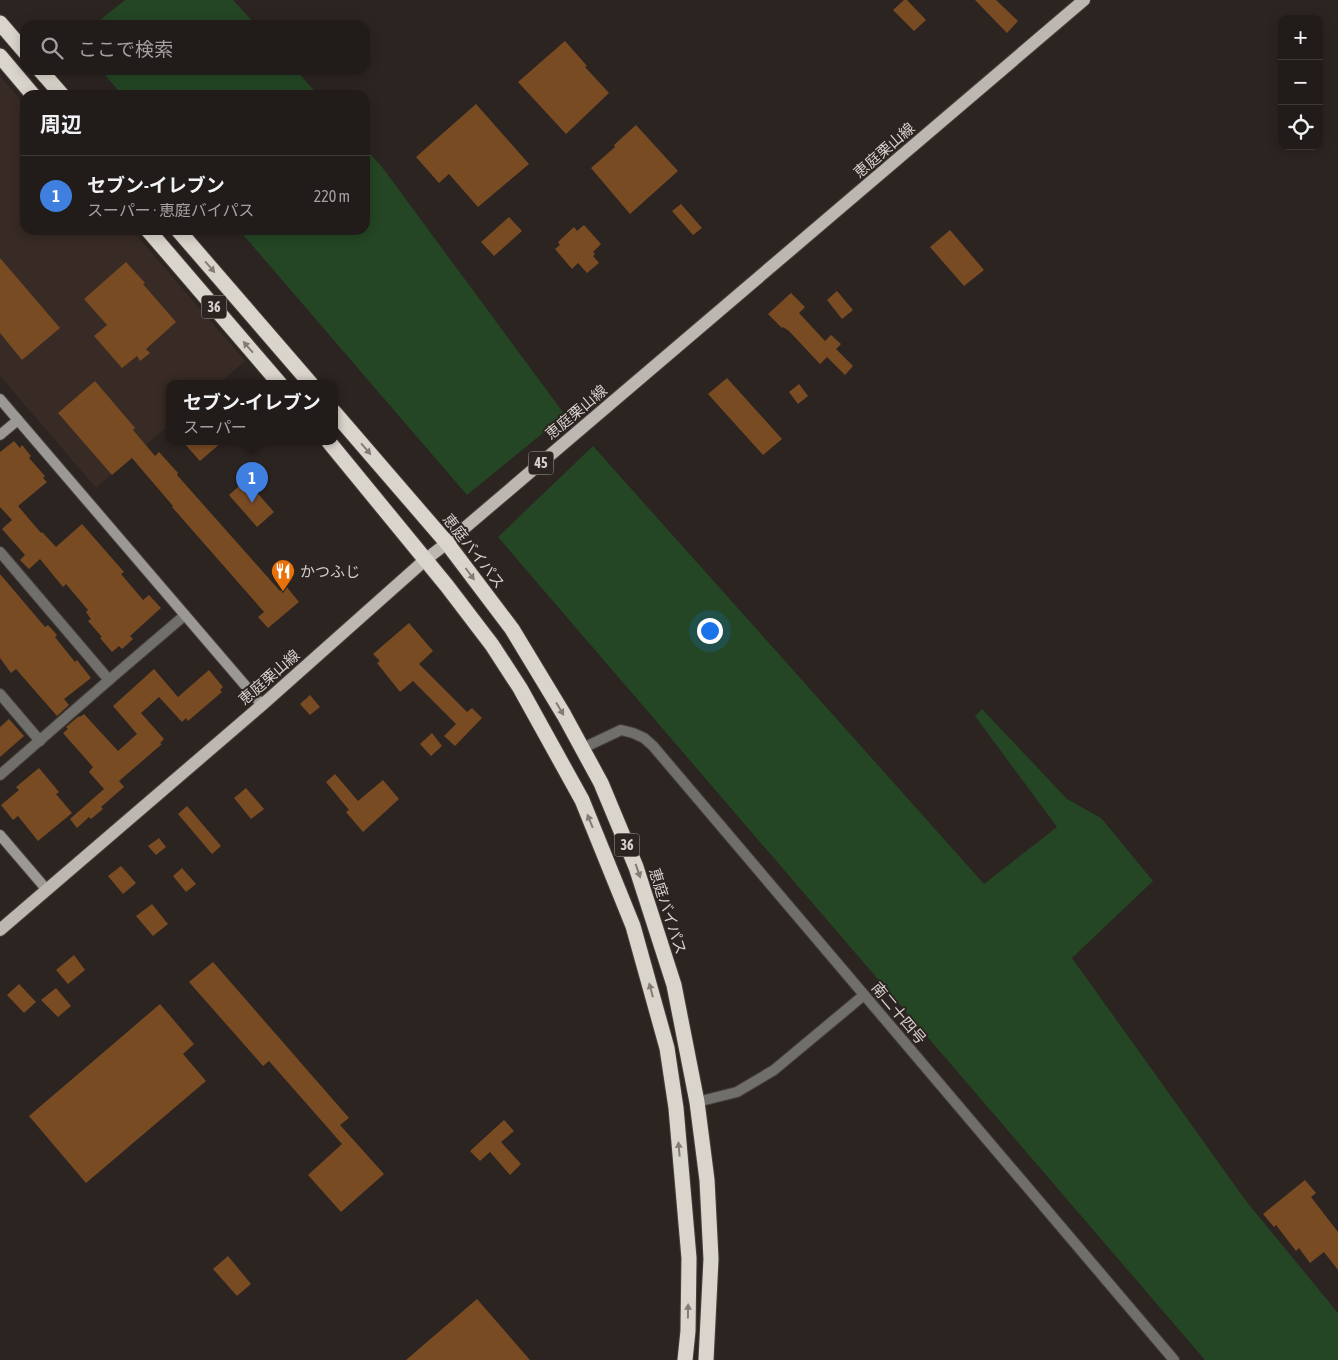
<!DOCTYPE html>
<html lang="ja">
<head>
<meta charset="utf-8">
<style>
  :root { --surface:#211b19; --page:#292422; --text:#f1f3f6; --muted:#a2a1a2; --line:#3e3938; --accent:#d93025 }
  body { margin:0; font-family:"Asap Condensed","Noto Sans JP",sans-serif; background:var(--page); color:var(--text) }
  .controls { position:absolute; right:15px; top:15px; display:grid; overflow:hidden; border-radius:10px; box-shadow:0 2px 12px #0003 }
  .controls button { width:45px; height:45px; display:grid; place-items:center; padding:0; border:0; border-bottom:1px solid var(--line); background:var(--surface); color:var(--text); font:25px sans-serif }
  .you { position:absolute; left:709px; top:630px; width:18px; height:18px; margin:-12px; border:4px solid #fff; border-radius:50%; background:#1a73e8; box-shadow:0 0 0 8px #1a73e833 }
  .badge { display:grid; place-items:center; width:32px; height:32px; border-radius:50%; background:var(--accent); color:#fff; font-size:16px; font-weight:700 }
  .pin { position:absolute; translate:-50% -41px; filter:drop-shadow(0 1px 2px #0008) }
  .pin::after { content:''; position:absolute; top:26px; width:18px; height:15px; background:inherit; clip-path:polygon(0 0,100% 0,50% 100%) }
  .popup { position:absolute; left:166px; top:380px; width:172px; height:65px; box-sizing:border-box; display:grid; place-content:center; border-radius:10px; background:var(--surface); filter:drop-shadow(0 1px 4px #0005); font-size:16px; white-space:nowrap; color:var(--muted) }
  .popup b { font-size:19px; color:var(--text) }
  .popup::after { content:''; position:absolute; left:50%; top:100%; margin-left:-10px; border:10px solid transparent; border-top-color:var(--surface) }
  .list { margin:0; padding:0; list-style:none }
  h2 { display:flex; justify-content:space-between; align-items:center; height:65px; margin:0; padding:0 20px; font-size:21px }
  h2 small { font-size:16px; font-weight:400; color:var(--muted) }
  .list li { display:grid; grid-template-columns:32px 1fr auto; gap:15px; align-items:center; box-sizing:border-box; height:80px; padding:0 20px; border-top:1px solid var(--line) }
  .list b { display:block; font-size:19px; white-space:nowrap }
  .list p { margin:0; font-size:16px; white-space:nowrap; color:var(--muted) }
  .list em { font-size:16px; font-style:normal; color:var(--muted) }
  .icon { flex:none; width:28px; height:28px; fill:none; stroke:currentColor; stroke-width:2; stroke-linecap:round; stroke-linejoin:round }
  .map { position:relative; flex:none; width:1338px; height:1360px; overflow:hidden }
  .search { position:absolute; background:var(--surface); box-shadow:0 2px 12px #0003; left:20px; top:20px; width:350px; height:55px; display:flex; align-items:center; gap:12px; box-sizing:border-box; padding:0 18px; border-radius:15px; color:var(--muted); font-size:19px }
  .panel { position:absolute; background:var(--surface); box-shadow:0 2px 12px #0003; left:20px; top:90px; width:350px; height:145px; border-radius:15px }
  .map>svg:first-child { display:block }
  .built { fill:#382a24 }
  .green { fill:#244624 }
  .building { fill:#794b23 }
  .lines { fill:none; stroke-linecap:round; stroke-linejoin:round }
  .street-casing { stroke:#47403d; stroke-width:12 }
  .secondary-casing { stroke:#47403d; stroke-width:12 }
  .primary-casing { stroke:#47403d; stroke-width:14 }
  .highway-casing { stroke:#47403d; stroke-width:17 }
  .street { stroke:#716f6b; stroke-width:10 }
  .secondary { stroke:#9c9893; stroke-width:10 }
  .primary { stroke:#bcb8b1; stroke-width:12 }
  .highway { stroke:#dad5cc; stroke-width:15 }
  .oneway { fill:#837c76 }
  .labels { text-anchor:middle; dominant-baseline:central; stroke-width:4; stroke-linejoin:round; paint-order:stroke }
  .shield { fill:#2c2421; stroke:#a29c99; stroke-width:1 }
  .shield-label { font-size:14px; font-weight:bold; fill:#d5d0cd }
  .street-label { font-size:15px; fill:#d5d0cd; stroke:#2c2421 }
  .poi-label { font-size:15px; fill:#d5d0cd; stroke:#2c2421; text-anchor:start }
</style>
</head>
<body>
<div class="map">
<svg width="1338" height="1360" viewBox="0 0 1338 1360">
  <rect width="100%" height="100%" fill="#2c2421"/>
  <path class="built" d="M0 76 25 105V230H132L245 361 218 384H170L169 425 96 488 0 376Z"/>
  <g class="green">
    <path d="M125 0H233L256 25H94Z"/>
    <path d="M101 70H296L318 95H122Z"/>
    <path d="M365 148 382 167 565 415 467 495 239 230H365Z"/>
    <path d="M593 446 984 884 1057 827 975 716 982 709 1067 799 1101 818 1153 881 1072 958 1246 1201 1338 1313V1360H1205L498 537Z"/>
  </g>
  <g class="building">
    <path d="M904 0H907L926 20 914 31 893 10Z"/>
    <path d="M975 0H996L1018 21 1007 33Z"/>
    <path d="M565 41 587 66 585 67 609 93 566 134 518 82Z"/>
    <path d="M476 104 529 164 478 207 449 174 439 183 416 157Z"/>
    <path d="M636 125 678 171 630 214 591 168 615 147 614 145Z"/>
    <path d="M681 204 702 228 693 235 672 211Z"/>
    <path d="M509 217 522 231 494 256 481 242Z"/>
    <path d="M584 225 601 244 593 252 595 254 593 256 599 263 587 273 578 263 572 269 555 249 560 245 558 242 574 227 577 231Z"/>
    <path d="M950 230 984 270 964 286 930 247Z"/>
    <path d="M0 258 60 328 22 360 0 333Z"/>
    <path d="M126 262 145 283 143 284 176 322 146 349 150 353 140 361 137 356 122 368 94 336 107 325 84 299Z"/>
    <path d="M837 291 853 310 842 319 827 300Z"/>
    <path d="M791 293 805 307 799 313 825 341 831 335 841 344 836 349 853 366 845 375 827 357 820 364 789 331 783 327 782 328 768 314Z"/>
    <path d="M727 378 782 439 763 455 708 394Z"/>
    <path d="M95 381 135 428 133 430 155 456 159 452 178 473 177 475 280 591 286 586 299 602 268 628 258 617 264 612 172 507 173 506 132 458 112 475 58 413Z"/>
    <path d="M799 384 808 396 798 404 789 392Z"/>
    <path d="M14 441 20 448 22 445 31 456 29 458 45 476 43 478 47 482 18 506 41 533 42 532 56 547 82 524 124 572 121 574 143 600 149 595 161 608 130 636 133 639 122 649 119 646 112 652 100 638 102 637 88 621 91 619 86 612 88 610 66 584 63 587 40 559 29 569 20 560 25 555 2 529 12 520 0 507V452Z"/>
    <path d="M183 442H222L200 461Z"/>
    <path d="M246 480 274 512 257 527 229 495Z"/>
    <path d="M0 574 45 627 48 625 57 635 55 637 75 662 77 660 91 678 64 699 69 705 57 716 16 669 11 673 0 658Z"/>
    <path d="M409 623 433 651 419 664 467 712 472 708 482 718 455 746 444 736 456 724 413 681 400 692 377 663 380 661 373 654Z"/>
    <path d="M154 669 178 697 209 670 223 687 220 690 222 692 188 721 186 718 182 722 159 697 141 713 164 739 160 743 162 744 119 781 124 787 101 807 103 809 91 819 89 817 77 828 70 819 104 789 89 772 93 767 63 733 68 729 66 727 79 716 80 717 84 714 118 751 137 734 113 706Z"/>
    <path d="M310 695 320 707 310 715 300 704Z"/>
    <path d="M9 719 24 736 0 757V727Z"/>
    <path d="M432 733 442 746 431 756 420 744Z"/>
    <path d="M39 768 59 792 56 794 72 813 38 841 18 816 13 820 1 805 19 790 16 787Z"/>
    <path d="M335 774 358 801 383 780 399 799 363 832 346 812 349 810 326 782Z"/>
    <path d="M246 788 264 809 251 819 234 798Z"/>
    <path d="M187 806 221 846 212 854 178 814Z"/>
    <path d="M159 838 166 847 156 855 148 846Z"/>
    <path d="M121 866 136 883 123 894 108 876Z"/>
    <path d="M182 868 196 884 186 892 173 876Z"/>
    <path d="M152 904 168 924 153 936 136 916Z"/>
    <path d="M74 955 85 970 68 984 56 970Z"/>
    <path d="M213 962 349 1118 340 1125 384 1174 341 1212 308 1175 342 1144 269 1061 263 1066 189 982Z"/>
    <path d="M19 984 36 1002 24 1013 7 995Z"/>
    <path d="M56 988 71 1006 58 1017 41 1000Z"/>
    <path d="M160 1004 194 1044 183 1054 206 1081 86 1183 29 1116Z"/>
    <path d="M504 1120 514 1131 501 1142 521 1164 510 1175 490 1152 480 1161 470 1151Z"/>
    <path d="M1305 1180 1316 1193 1311 1197 1338 1232V1270L1324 1252 1310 1263 1299 1248 1296 1251 1276 1225 1274 1227 1263 1214Z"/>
    <path d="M228 1256 251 1284 237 1296 213 1269Z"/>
    <path d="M477 1299 530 1360H406Z"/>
  </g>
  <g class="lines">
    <g class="street-casing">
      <g id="street">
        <path d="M0 552 109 680"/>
        <path d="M0 694 40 741"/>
        <path d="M583 748 621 730 633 733 644 738 653 746 1174 1360"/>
        <path d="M0 775 109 680 185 615"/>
        <path d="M697 1102 737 1092 774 1070 864 995"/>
      </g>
    </g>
    <g class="secondary-casing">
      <g id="secondary">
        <path d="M0 399 262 705"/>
        <path d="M0 435 18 420"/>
        <path d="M0 835 47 890"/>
      </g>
    </g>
    <g class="primary-casing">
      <path id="primary" d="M0 930 262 705 425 560 447 543 1084 0"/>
    </g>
    <g class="highway-casing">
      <g id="highway">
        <path d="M0 23 25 52"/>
        <path d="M0 56 33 95"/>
        <path d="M40 70 62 95"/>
        <path d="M148 230 280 384"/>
        <path d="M178 230 311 384"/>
        <path d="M334 412 447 543 512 629 564 715 601 783 636 867 674 985 697 1102 707 1180 711 1259 706 1360"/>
        <path d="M329 442 447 586 492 645 520 688 582 800 633 926 667 1048 676 1108 689 1258 688 1331 685 1360"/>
      </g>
    </g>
    <use href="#street" class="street"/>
    <use href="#secondary" class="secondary"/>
    <use href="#primary" class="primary"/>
    <use href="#highway" class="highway"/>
  </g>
  <defs><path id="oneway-solid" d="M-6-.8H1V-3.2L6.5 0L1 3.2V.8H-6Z" transform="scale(1.25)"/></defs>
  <g class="oneway">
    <use href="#oneway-solid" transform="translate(210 267) rotate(49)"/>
    <use href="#oneway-solid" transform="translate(248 347) rotate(-131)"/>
    <use href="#oneway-solid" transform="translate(366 449) rotate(49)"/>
    <use href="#oneway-solid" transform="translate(470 574) rotate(53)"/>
    <use href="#oneway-solid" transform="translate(560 709) rotate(59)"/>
    <use href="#oneway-solid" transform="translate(590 821) rotate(-112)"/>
    <use href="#oneway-solid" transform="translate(638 871) rotate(71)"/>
    <use href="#oneway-solid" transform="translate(651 990) rotate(-105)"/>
    <use href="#oneway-solid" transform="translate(679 1149) rotate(-95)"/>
    <use href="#oneway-solid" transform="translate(688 1311) rotate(-89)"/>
  </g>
  <defs>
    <g id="restaurant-pin" transform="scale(1.25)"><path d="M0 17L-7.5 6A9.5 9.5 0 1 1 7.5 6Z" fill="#e8710a" stroke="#2c2421"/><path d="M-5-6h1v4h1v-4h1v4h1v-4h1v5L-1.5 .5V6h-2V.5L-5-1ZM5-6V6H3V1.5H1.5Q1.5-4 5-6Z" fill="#fff"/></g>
  </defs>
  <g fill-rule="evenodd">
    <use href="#restaurant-pin" x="283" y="571"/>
  </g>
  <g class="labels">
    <g class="shield">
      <rect x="201.5" y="295.5" width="25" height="23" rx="4"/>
      <rect x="528.5" y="451.5" width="25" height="23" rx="4"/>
      <rect x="614.5" y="833.5" width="25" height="23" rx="4"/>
    </g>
    <g class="shield-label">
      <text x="214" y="307">36</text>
      <text x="541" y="463">45</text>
      <text x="627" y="845">36</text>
    </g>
    <g class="street-label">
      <text transform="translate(884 150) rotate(-41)">恵庭栗山線</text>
      <text transform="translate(576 412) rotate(-40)">恵庭栗山線</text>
      <text transform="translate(474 551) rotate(52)">恵庭バイパス</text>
      <text transform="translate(269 677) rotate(-41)">恵庭栗山線</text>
      <text transform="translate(668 911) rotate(72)">恵庭バイパス</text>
      <text transform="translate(899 1013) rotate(50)">南二十四号</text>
    </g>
    <g class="poi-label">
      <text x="300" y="571">かつふじ</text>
    </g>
  </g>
</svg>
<div class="controls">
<button>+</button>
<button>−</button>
<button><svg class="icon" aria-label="locate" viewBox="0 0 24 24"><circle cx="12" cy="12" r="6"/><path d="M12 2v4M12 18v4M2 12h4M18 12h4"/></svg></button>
</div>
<div class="you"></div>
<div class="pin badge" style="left:252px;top:503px;background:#3f7fe0">1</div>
<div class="popup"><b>セブン-イレブン</b>スーパー</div>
<div class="search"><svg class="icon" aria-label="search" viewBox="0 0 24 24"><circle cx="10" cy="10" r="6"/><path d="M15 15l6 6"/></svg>ここで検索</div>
<section class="panel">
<h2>周辺<small></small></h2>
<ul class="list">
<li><span class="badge" style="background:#3f7fe0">1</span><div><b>セブン-イレブン</b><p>スーパー · 恵庭バイパス</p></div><em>220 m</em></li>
</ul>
</section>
</div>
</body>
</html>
